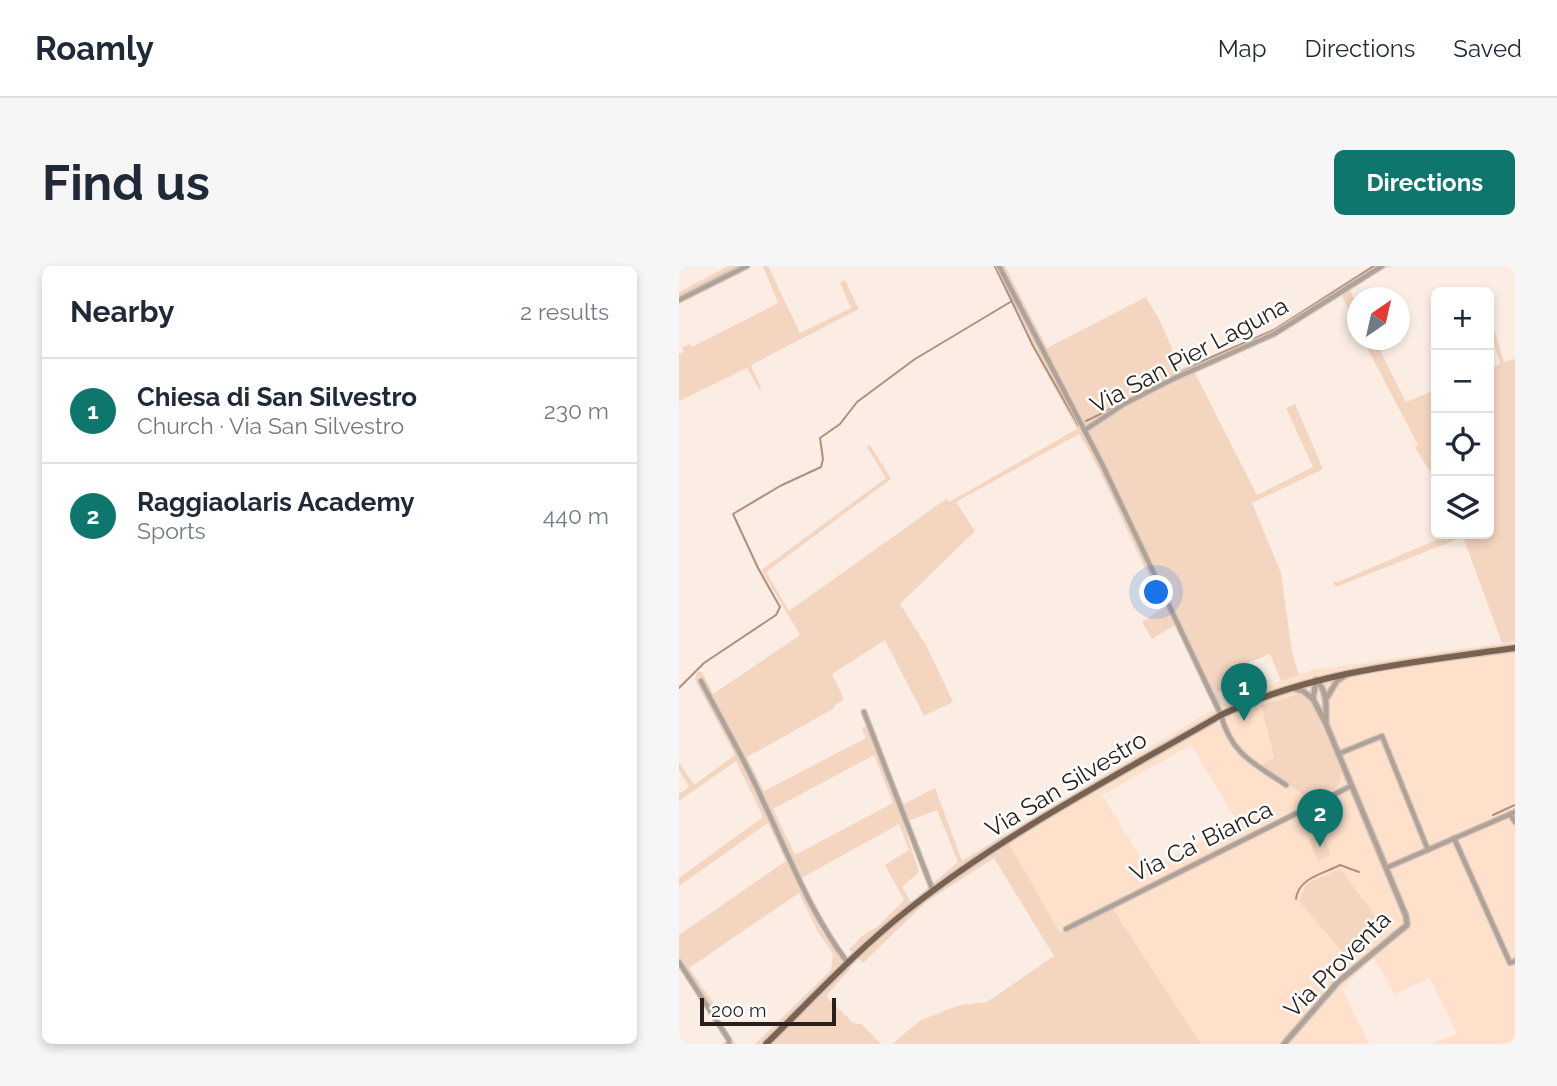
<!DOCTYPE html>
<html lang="en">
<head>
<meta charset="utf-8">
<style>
  :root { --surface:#fff; --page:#f6f6f7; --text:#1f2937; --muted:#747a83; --line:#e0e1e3; --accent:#0f766e }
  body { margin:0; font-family:Raleway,sans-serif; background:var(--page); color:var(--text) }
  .controls { position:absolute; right:21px; top:21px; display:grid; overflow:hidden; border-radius:10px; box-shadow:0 4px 10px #0003 }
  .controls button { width:63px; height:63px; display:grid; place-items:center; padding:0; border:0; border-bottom:2px solid var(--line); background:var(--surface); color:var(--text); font:35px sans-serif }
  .compass { position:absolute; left:668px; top:21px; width:63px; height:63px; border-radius:50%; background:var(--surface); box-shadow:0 4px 10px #0003; rotate:34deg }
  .scale { position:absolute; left:21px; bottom:18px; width:136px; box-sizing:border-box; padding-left:7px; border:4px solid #271f19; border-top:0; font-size:19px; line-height:24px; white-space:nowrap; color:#271f19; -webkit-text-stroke:5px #fdfdfd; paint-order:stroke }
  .you { position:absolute; left:478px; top:327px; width:24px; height:24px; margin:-18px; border:5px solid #fff; border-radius:50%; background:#1a73e8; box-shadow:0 0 0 10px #1a73e833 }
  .badge { display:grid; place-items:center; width:46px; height:46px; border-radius:50%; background:var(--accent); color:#fff; font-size:23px; font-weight:700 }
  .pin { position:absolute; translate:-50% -58px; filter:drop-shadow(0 2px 4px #0008) }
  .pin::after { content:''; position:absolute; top:37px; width:24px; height:21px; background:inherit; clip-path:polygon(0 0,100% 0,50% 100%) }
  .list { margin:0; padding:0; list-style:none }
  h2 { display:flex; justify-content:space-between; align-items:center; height:91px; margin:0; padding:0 28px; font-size:30px }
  h2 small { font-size:23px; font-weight:400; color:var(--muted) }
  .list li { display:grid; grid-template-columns:46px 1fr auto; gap:21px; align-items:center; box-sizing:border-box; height:105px; padding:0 28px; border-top:2px solid var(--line) }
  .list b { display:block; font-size:26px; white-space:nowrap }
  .list p { margin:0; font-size:23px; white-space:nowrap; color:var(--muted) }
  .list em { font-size:23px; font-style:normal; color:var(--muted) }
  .icon { flex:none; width:38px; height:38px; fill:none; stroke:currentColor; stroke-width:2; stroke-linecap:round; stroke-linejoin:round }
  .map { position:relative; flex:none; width:836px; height:778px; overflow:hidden; border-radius:10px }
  header { display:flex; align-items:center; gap:42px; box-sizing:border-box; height:98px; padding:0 35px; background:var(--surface); border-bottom:2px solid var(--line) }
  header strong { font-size:33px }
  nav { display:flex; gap:38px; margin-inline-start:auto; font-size:24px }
  .intro { display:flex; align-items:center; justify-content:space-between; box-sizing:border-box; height:168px; padding:0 42px }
  h1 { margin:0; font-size:49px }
  .button { padding:18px 32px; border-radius:10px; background:var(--accent); color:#fff; font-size:24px; font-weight:700 }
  main { display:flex; gap:42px; padding:0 42px }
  aside { flex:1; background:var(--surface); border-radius:10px; box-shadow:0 4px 10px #0003 }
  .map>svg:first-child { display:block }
  .built { fill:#ffe0ca; fill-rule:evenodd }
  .green { fill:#f4d5c0; fill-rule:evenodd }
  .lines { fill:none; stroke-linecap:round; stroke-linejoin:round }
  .stream { stroke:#b0907b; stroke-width:2 }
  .minor-casing { stroke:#d5c8bf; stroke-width:7 }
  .tertiary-casing { stroke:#d5c8bf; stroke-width:8 }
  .primary-casing { stroke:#d5c8bf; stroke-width:9 }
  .minor { stroke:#b1a298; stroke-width:4.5 }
  .tertiary { stroke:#b1a298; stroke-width:5 }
  .primary { stroke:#7b6250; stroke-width:6 }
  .labels { text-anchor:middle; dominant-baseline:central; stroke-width:5; stroke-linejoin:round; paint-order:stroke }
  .street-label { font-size:24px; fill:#271f19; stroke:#fdfdfd }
</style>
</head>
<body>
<header>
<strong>Roamly</strong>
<nav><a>Map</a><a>Directions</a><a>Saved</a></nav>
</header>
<div class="intro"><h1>Find us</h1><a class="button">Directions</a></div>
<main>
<aside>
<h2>Nearby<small>2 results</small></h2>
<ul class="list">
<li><span class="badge">1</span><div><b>Chiesa di San Silvestro</b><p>Church · Via San Silvestro</p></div><em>230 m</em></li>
<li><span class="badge">2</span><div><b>Raggiaolaris Academy</b><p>Sports</p></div><em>440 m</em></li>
</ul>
</aside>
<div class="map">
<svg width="836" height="778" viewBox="0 0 836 778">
  <rect width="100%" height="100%" fill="#fbede3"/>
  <path class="built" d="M836 375V778H753L778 767 751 712 716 728 694 691 663 723 690 778H522L434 643 381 667 325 569 553 432 633 404ZM620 428 632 534 583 498 595 492 582 439ZM512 479 559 557 469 603 423 529Z"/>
  <g class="green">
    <path d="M50 0H71L0 35V26Z"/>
    <path d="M84 0H89L121 67 172 42 161 17 166 14 180 43 72 99 82 122 80 123 68 102 0 135V88L5 86 3 82 11 78 13 81 99 37Z"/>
    <path d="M314 0H326L368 82 467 31 481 55 502 103 593 63 692 0H713L694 7 670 22 678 39V61L662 28 623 51V54L604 63 605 66 515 105 578 229 634 201 607 142 616 138 644 203 573 237 602 307 613 386 620 409 602 415 591 388 563 399 569 413 538 427 543 438 536 442 496 359 473 373 463 356 487 340C453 285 434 223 400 168L277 236 296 265 221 338 248 381 274 436 245 450 206 374 153 408 165 433 156 439 154 443 68 491 85 525 187 472 183 462 187 461 225 538 256 522 283 595 325 569 381 667 434 643 522 778H213L242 754 281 739 308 736 375 690 315 592 247 636 184 697 170 684 183 670 198 661 225 634 206 599 230 584 220 558 117 615 143 666 171 703 147 730 174 757 182 758 202 778H76L152 704 154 688 139 666 120 627 10 702 35 738 39 754 57 778H43L47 774 35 757 31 739 17 718 12 720 0 702V669L107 595 89 557 0 620V612L84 551 57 495 0 535V528L10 521 0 504V496L15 519 56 489 16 414 18 406H23L34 428 121 369 83 305 84 303 207 212 188 181 191 179 212 213 87 306 110 345 267 233 270 236 398 163 364 101ZM195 489 214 537 116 589 94 543ZM258 544 279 596 232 636 223 621 240 606 224 557Z"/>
    <path d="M810 47 825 96 836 93V375L823 377 784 271 657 321 654 316H659L771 268H810V104L821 98 810 59Z"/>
    <path d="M684 74H696L727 136 757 124V217C751 203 743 194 736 181L739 179Z"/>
    <path d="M620 428 632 435 662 505C663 524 648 527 632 534L582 499 595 491 582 439Z"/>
    <path d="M643 568 652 589 639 595 630 573Z"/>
    <path d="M661 603 700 655 664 687 621 636 627 618Z"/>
  </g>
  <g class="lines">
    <g class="stream">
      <path d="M316 0 354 80 399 159"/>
      <path d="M0 31 62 0"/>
      <path d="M476 120 526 94 595 64 695 0"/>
      <path d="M407 155 440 139"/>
      <path d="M0 422 25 397 97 349 101 341 79 302 54 248 101 220 142 201 144 193 141 172 161 158 178 136 236 93 333 35"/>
      <path d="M814 549 836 539"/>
      <path d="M617 633C619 612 644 608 661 599L680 606"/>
    </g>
    <g class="minor-casing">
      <g id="minor">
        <path d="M320 0 423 198 542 449C552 488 576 498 607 519"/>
        <path d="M0 34 68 0"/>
        <path d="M406 164 445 138 494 113 595 68 703 0"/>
        <path d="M22 415C43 455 66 494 84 535 110 590 132 649 169 697"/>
        <path d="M185 446 254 625"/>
        <path d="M659 488 703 470 749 584"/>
        <path d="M831 548 836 556"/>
        <path d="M775 572 831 697 836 695"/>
        <path d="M707 602 836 546"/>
        <path d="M387 663 672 520"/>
        <path d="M0 696 50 774V778"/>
      </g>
    </g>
    <g class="tertiary-casing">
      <g id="tertiary">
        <path d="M637 414C649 426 647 440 647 456"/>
        <path d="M613 422 624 425 634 433"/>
        <path d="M647 433 658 415 667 409"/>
        <path d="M605 778 659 716 728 659 727 650 647 458 634 433 637 414"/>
      </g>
    </g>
    <g class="primary-casing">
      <path id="primary" d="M87 778C134 732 179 683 230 643 326 567 437 510 542 449 634 405 736 396 836 382"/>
    </g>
    <use href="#minor" class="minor"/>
    <use href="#tertiary" class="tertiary"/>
    <use href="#primary" class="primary"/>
  </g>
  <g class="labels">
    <g class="street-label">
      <text transform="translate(510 89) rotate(-28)">Via San Pier Laguna</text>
      <text transform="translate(387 518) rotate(-31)">Via San Silvestro</text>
      <text transform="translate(522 575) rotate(-26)">Via Ca' Bianca</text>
      <text transform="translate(658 698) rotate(-45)">Via Proventa</text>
    </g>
  </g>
</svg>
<div class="controls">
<button>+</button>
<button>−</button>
<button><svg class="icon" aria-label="locate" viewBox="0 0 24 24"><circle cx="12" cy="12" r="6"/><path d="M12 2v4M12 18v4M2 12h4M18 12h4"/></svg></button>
<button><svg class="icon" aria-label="layers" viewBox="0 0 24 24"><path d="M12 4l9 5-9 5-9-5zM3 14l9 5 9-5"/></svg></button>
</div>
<svg class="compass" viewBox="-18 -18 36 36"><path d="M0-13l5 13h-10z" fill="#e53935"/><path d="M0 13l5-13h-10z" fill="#747a83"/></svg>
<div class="scale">200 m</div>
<div class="you"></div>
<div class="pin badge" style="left:565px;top:455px">1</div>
<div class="pin badge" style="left:641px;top:581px">2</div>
</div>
</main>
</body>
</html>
